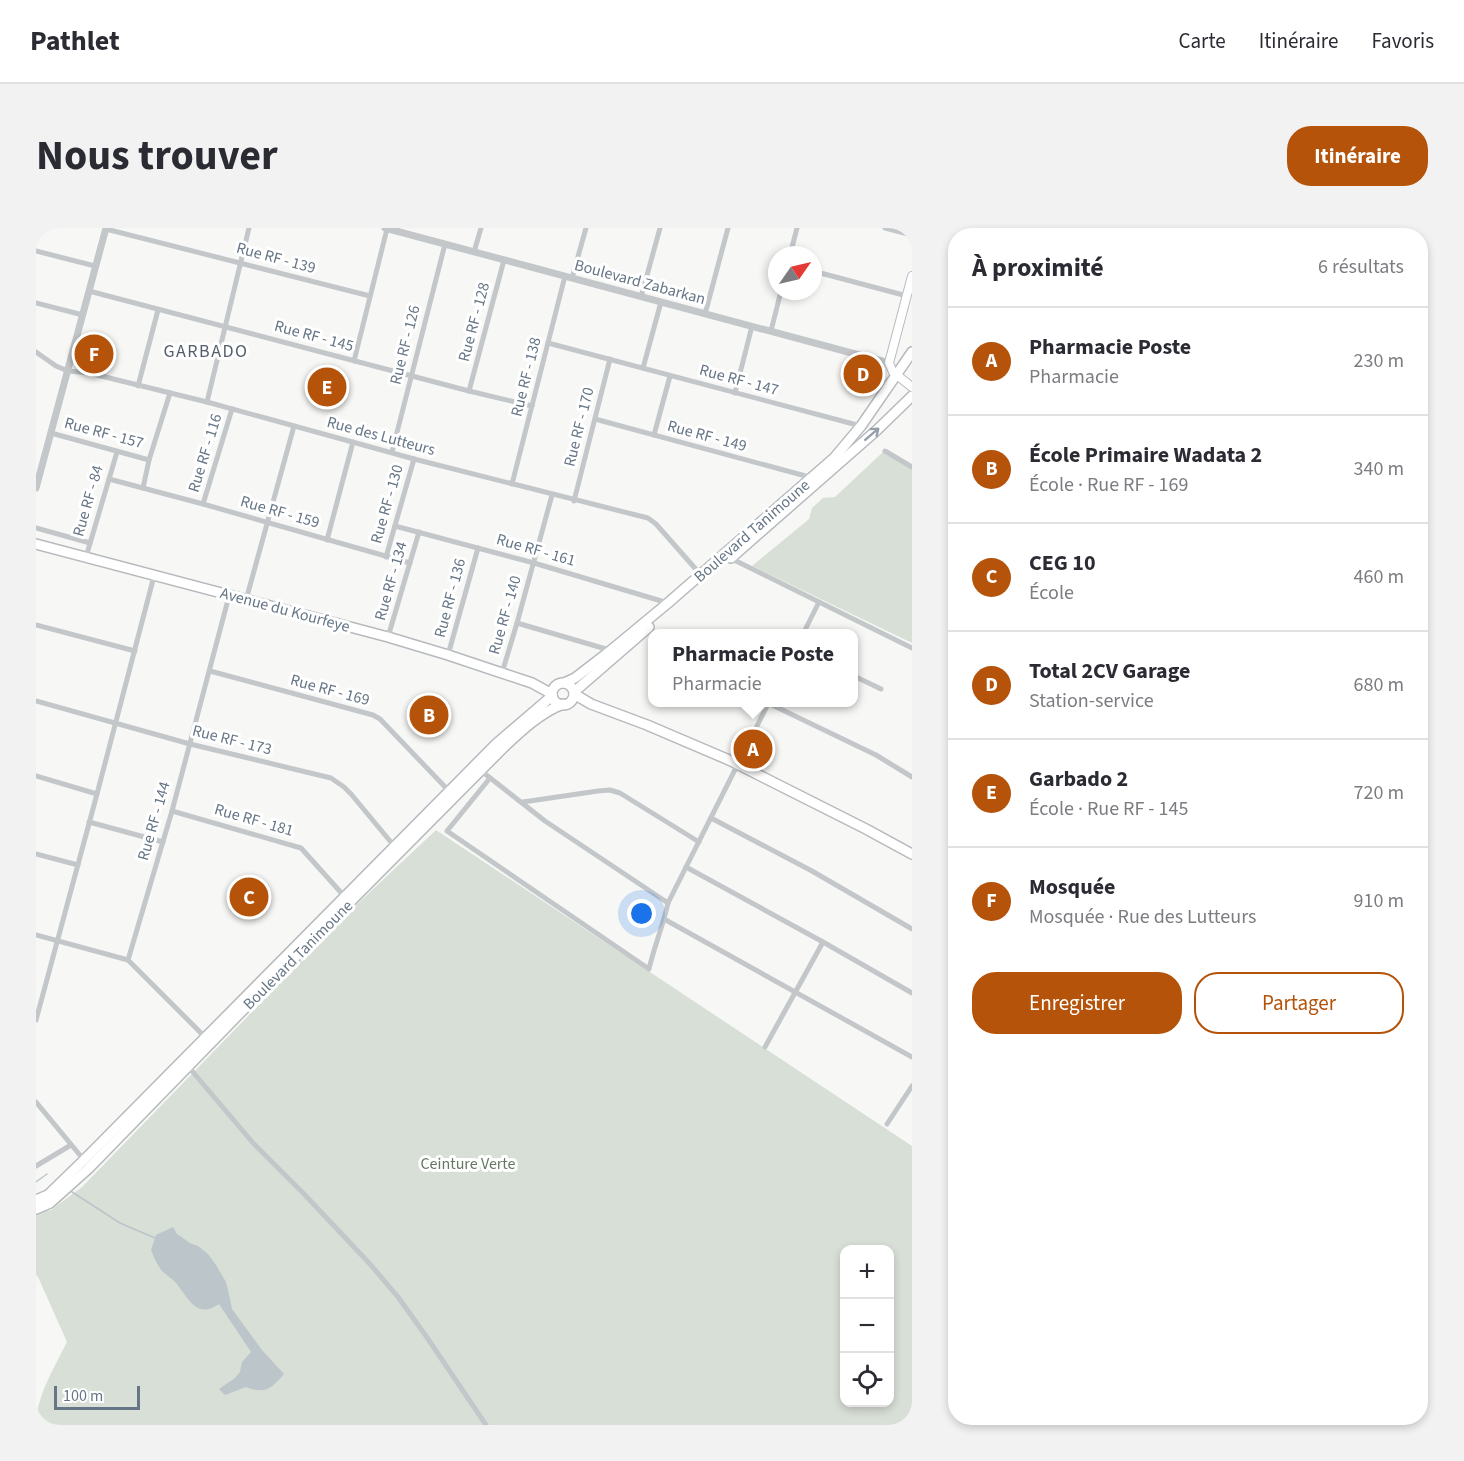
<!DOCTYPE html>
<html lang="fr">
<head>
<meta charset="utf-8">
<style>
  :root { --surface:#fff; --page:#f2f2f3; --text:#2b2b33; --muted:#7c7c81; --line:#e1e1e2; --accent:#b45309 }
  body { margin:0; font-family:"Source Sans 3",sans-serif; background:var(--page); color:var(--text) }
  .controls { position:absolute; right:18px; bottom:18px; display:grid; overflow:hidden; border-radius:12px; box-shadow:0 3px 9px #0003 }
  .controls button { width:54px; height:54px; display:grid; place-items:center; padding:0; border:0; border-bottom:2px solid var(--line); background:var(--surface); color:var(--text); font:30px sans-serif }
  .compass { position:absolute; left:732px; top:18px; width:54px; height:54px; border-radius:50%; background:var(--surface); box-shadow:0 3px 9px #0003; rotate:56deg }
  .scale { position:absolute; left:18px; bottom:15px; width:86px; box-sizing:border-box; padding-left:6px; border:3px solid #667686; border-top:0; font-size:16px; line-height:21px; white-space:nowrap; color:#667686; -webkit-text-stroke:4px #fff; paint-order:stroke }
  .you { position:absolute; left:606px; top:686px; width:21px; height:21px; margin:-15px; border:4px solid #fff; border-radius:50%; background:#1a73e8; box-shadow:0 0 0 9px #1a73e833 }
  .badge { display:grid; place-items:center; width:39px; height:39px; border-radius:50%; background:var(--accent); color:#fff; font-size:20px; font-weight:700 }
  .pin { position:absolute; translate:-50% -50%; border:3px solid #fff; box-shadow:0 2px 6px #0006 }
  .popup { position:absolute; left:612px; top:401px; width:210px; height:78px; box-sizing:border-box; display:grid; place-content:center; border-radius:12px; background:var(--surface); filter:drop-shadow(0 2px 4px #0005); font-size:20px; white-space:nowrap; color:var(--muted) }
  .popup b { font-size:22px; color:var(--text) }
  .popup::after { content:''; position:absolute; left:50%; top:100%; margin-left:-12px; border:12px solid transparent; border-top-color:var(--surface) }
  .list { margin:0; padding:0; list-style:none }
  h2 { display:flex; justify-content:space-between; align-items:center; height:78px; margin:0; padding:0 24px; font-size:26px }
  h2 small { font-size:20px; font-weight:400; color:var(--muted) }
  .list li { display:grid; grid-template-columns:39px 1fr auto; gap:18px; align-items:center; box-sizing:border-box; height:108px; padding:0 24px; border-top:2px solid var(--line) }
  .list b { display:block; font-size:22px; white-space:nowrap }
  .list p { margin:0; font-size:20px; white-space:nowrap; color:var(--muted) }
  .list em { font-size:20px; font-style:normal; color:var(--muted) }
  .actions { display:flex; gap:12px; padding:18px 24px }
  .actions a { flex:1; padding:14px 0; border:2px solid var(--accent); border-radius:24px; text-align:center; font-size:21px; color:var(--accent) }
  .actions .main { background:var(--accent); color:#fff }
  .icon { flex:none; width:33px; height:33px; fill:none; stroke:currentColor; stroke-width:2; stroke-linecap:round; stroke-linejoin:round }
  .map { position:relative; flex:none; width:876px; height:1197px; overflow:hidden; border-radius:24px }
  header { display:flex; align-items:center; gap:36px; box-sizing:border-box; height:84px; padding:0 30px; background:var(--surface); border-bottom:2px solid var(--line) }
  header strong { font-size:28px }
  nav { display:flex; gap:33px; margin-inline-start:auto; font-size:21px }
  .intro { display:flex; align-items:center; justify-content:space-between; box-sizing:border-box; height:144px; padding:0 36px }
  h1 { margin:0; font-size:42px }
  .button { padding:15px 27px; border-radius:24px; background:var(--accent); color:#fff; font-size:21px; font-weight:700 }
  main { display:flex; gap:36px; padding:0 36px }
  aside { flex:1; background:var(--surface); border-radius:24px; box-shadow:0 3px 9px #0003 }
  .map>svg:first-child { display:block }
  .green { fill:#d8dfd6; fill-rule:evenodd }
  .water { fill:#bbc5ca }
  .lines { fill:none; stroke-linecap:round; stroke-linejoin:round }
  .stream { stroke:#bbc5ca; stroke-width:1.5 }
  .secondary-casing { stroke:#b7bcc1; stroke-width:10 }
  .primary-casing { stroke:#b6babe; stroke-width:12 }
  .minor { stroke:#c3c7ca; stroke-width:5 }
  .tertiary { stroke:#c3c7ca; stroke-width:7 }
  .secondary { stroke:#fff; stroke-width:8 }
  .primary { stroke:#fff; stroke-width:9 }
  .oneway { stroke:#949faa }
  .labels { text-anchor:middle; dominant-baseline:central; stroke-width:6; stroke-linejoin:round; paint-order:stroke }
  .street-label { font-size:16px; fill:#667686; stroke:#fff }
  .park-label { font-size:16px; fill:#647861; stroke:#fff }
  .neighbourhood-label { font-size:18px; letter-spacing:1.5px; fill:#545f6b; stroke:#fff }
</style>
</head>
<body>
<header>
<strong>Pathlet</strong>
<nav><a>Carte</a><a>Itinéraire</a><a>Favoris</a></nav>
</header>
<div class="intro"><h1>Nous trouver</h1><a class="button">Itinéraire</a></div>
<main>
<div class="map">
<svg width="876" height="1197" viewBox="0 0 876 1197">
  <rect width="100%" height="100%" fill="#f7f8f5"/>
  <g class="green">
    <path d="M847 224 876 241V415L716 338 773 291 776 280 787 270 799 269Z"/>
    <path d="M400 602 876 918V1197H0C0 1169 19 1138 31 1114L2 1049 0 1047V984L15 982 46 959 317 680ZM808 1022H854V1174H808Z"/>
  </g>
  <path class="water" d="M137 999 141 1006 154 1015 162 1018 172 1026 180 1037 190 1054 194 1071 196 1081 226 1122 248 1146C236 1160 229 1167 210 1159L189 1167 183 1161 199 1150 204 1144 206 1134 215 1124 183 1076C160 1092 152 1069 140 1055 136 1050 130 1047 126 1043 121 1037 118 1029 115 1022L120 1007Z"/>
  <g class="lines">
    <g class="stream">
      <path d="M0 954 11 946"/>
      <path d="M36 964 84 995 119 1010"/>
    </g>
    <g class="secondary-casing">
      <path id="secondary" d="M876 48 853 135 857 144 876 159"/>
    </g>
    <g class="primary-casing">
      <g id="primary">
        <path d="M0 316 352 409 412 427 496 455 516 466"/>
        <path d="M695 330 841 202 876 168"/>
        <path d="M528 455 539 450 574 423 632 375 798 230 825 198 876 124"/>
        <circle cx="527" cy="466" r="11"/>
        <path d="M538 464 613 399"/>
        <path d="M538 466 555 476 611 497 693 532 830 601 876 626"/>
        <path d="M0 972 12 967 48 932 460 516 516 468"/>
        <path d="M0 981 14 975 52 941 210 779 467 520C484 504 505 484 527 476"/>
      </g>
    </g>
    <g class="minor">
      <path d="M849 0 876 7"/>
      <path d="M70 1 334 68"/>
      <path d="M0 23 59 38"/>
      <path d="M438 24 445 0"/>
      <path d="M754 27 761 0"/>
      <path d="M777 43 871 68 876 63"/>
      <path d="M536 50 550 0"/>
      <path d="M53 63 433 163 496 178"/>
      <path d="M605 69 624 0"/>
      <path d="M0 75 47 87"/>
      <path d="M669 86 692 0"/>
      <path d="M735 103 745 63"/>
      <path d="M512 115 825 198"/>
      <path d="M0 124 20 138 32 143 53 145 171 174 378 231 612 290 620 296 665 347"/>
      <path d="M318 133 351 1"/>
      <path d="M607 140 625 74"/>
      <path d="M102 158 122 82"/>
      <path d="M433 163 468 32"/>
      <path d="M699 165 716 98"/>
      <path d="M171 174 213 0"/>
      <path d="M559 191 777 250"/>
      <path d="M15 205 113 232"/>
      <path d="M618 207 634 148"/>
      <path d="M849 223 876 239"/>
      <path d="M356 224 409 16"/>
      <path d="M73 251 167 276 374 335"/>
      <path d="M476 256 529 48"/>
      <path d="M107 260 113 232 134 165"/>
      <path d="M538 273 574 131"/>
      <path d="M167 276 196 181"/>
      <path d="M359 298 498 335 632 375"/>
      <path d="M0 300 54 315"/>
      <path d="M291 312 317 214"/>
      <path d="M50 329 81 224"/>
      <path d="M350 329 378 231"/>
      <path d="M694 330 876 420"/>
      <path d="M210 372 258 198"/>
      <path d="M481 395 570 421 574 423"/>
      <path d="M0 397 99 423"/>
      <path d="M767 406 783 374"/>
      <path d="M352 409 383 304"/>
      <path d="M412 427 442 320"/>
      <path d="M174 443 337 487 344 491 413 563"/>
      <path d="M466 445 481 395 516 267"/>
      <path d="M818 448 845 461"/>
      <path d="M0 473 154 516 295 550 308 559 315 566 359 619"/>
      <path d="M732 475 840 527 876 549"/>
      <path d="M444 542 509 593 632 675"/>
      <path d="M0 548 61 566"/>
      <path d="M454 550 411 603 613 741C618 719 627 698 632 675L733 474"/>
      <path d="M487 574 562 563 574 562 584 565 663 614"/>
      <path d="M136 583 265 620 309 669"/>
      <path d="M675 590 776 643 876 701"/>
      <path d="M53 594 127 614"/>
      <path d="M0 626 42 637"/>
      <path d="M650 639 787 714 876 765"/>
      <path d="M628 691 876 829"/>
      <path d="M0 707 92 732 136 583 193 368"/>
      <path d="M92 732 171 811"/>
      <path d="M0 792 61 566 118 348"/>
      <path d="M729 819 787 714"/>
      <path d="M151 837 217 915 269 967 334 1036 362 1069 390 1108 450 1197"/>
      <path d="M0 874 48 932"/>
      <path d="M851 896 876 858"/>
      <path d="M0 938 35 917"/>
    </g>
    <g class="tertiary">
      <path d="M349 0 853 135"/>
      <path d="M0 260 70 0"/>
    </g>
    <use href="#secondary" class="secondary"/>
    <use href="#primary" class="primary"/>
  </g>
  <defs><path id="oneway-shaft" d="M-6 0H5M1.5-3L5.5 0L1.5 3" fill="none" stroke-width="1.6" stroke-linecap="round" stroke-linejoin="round" transform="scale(1.5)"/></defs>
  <use class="oneway" href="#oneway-shaft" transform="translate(836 206) rotate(-41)"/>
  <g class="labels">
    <g class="street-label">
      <text transform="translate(240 30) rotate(15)">Rue RF - 139</text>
      <text transform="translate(604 54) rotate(15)">Boulevard Zabarkan</text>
      <text transform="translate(438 94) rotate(-75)">Rue RF - 128</text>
      <text transform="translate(278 108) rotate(15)">Rue RF - 145</text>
      <text transform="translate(369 117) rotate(-76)">Rue RF - 126</text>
      <text transform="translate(490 149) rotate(-76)">Rue RF - 138</text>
      <text transform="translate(703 152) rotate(15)">Rue RF - 147</text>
      <text transform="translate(543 199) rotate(-76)">Rue RF - 170</text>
      <text transform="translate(68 205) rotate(15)">Rue RF - 157</text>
      <text transform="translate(345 208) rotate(15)">Rue des Lutteurs</text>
      <text transform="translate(671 208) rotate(15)">Rue RF - 149</text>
      <text transform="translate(169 225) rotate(-73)">Rue RF - 116</text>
      <text transform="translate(52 273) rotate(-74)">Rue RF - 84</text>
      <text transform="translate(351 276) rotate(-74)">Rue RF - 130</text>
      <text transform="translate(244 284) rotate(16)">Rue RF - 159</text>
      <text transform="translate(716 303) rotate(-41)">Boulevard Tanimoune</text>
      <text transform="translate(500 322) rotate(16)">Rue RF - 161</text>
      <text transform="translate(355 353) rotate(-74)">Rue RF - 134</text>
      <text transform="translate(414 370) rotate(-75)">Rue RF - 136</text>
      <text transform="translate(249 382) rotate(15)">Avenue du Kourfeye</text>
      <text transform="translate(469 387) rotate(-74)">Rue RF - 140</text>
      <text transform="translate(294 462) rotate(15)">Rue RF - 169</text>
      <text transform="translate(196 512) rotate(14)">Rue RF - 173</text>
      <text transform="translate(218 592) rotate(16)">Rue RF - 181</text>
      <text transform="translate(118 593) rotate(-74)">Rue RF - 144</text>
      <text transform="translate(262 727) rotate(-45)">Boulevard Tanimoune</text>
    </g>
    <g class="park-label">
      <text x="432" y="936">Ceinture Verte</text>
    </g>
    <g class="neighbourhood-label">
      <text x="170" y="123">GARBADO</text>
    </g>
  </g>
</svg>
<div class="controls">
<button>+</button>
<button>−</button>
<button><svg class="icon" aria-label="locate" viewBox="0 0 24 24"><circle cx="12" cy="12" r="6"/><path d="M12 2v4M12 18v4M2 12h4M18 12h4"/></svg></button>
</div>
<svg class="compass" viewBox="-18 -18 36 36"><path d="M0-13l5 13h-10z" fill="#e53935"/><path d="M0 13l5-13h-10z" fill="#7c7c81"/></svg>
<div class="scale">100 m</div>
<div class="you"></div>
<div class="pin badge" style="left:717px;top:521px">A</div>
<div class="popup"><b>Pharmacie Poste</b>Pharmacie</div>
<div class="pin badge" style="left:393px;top:487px">B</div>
<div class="pin badge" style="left:213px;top:669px">C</div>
<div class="pin badge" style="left:827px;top:146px">D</div>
<div class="pin badge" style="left:291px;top:159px">E</div>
<div class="pin badge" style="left:58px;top:126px">F</div>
</div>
<aside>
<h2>À proximité<small>6 résultats</small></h2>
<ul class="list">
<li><span class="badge">A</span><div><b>Pharmacie Poste</b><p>Pharmacie</p></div><em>230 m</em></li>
<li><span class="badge">B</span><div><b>École Primaire Wadata 2</b><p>École · Rue RF - 169</p></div><em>340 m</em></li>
<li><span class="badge">C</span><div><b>CEG 10</b><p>École</p></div><em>460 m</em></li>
<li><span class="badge">D</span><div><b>Total 2CV Garage</b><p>Station-service</p></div><em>680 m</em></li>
<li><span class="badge">E</span><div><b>Garbado 2</b><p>École · Rue RF - 145</p></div><em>720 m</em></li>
<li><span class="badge">F</span><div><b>Mosquée</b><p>Mosquée · Rue des Lutteurs</p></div><em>910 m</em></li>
</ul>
<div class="actions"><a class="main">Enregistrer</a><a>Partager</a></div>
</aside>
</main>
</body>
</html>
